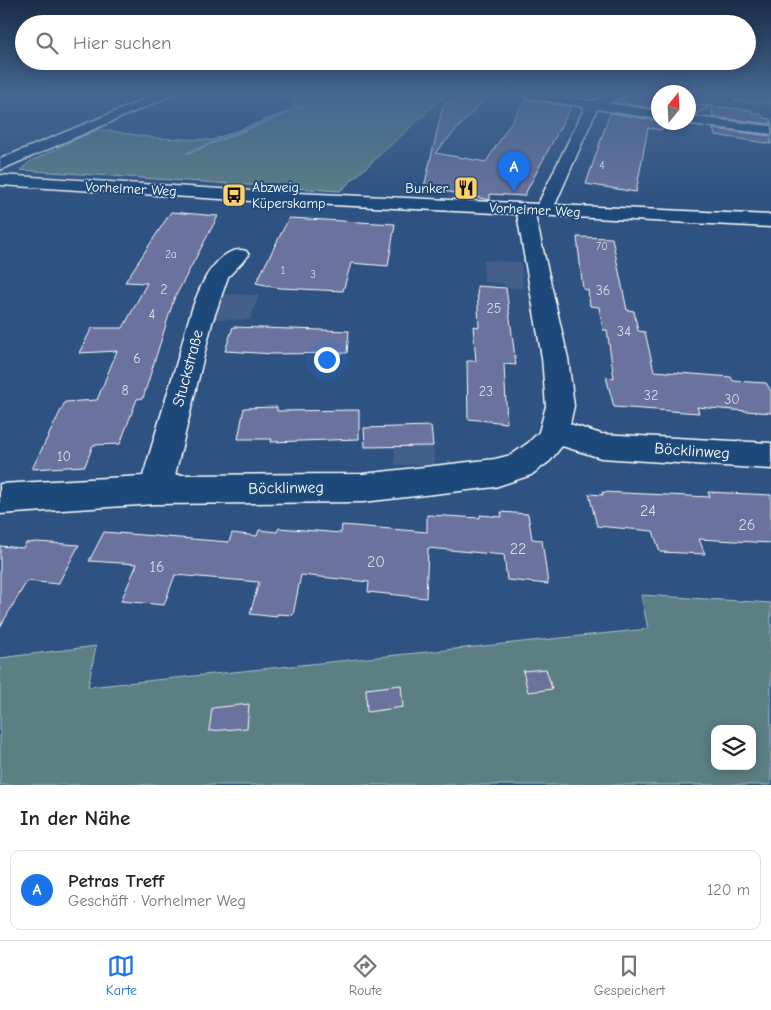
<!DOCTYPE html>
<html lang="de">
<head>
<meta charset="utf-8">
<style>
  :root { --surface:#fff; --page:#f6f6f6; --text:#222; --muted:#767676; --line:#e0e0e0; --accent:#1a73e8 }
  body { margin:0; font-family:"Comic Neue",sans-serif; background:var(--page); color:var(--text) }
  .controls { position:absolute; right:15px; bottom:15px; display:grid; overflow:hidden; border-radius:10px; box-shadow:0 2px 12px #0003 }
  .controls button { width:45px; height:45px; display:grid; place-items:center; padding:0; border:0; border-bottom:1px solid var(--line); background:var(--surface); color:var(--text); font:25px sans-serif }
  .compass { position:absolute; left:651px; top:85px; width:45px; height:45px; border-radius:50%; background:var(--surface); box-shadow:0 2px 12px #0003; rotate:18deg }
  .you { position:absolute; left:326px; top:359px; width:18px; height:18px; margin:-12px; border:4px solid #fff; border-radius:50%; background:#1a73e8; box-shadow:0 0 0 8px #1a73e833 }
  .badge { display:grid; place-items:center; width:32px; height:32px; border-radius:50%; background:var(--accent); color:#fff; font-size:16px; font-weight:700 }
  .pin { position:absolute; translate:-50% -41px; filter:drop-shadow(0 1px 2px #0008) }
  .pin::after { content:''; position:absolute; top:26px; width:18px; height:15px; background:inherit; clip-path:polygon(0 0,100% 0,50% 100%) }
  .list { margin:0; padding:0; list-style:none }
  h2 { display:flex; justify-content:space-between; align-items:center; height:65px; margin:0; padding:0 20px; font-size:21px }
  h2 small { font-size:16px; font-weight:400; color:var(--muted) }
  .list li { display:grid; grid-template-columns:32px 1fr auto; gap:15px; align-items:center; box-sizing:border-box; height:80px; margin:0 10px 10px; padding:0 10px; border:1px solid var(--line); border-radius:10px }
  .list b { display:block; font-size:19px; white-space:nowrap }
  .list p { margin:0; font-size:16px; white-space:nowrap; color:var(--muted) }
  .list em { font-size:16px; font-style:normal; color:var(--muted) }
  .icon { flex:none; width:28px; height:28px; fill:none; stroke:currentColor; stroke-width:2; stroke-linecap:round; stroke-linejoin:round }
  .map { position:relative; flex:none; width:771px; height:785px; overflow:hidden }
  .search { position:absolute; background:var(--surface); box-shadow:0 2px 12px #0003; left:15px; right:15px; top:15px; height:55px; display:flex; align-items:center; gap:12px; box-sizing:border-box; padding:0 18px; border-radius:28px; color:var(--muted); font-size:19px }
  .sheet { height:155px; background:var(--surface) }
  nav { display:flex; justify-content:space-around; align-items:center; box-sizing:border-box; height:70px; border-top:1px solid var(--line); background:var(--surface); font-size:14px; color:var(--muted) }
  nav a { display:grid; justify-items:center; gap:2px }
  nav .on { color:var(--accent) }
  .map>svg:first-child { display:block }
  .built { fill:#445f8b }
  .green { fill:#5c7f84; stroke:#aebfc2; fill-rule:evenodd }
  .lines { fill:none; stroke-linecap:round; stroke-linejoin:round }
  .stream { fill:#8eacc6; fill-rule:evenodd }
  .building { fill:#69739d; stroke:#fff }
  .street-casing { stroke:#fff; stroke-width:3 }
  .street { fill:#1f4a7a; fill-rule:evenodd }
  .labels { text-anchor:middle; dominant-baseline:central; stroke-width:4; stroke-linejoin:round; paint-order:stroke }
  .far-number-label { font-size:11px; fill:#dadce6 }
  .far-poi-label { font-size:14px; fill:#fff; stroke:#1f4a7a; text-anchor:start }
  .far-street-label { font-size:14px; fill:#fff; stroke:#1f4a7a }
  .number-label { font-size:14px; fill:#dadce6 }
  .street-label { font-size:16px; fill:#fff; stroke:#1f4a7a }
  .near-number-label { font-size:16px; fill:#dadce6 }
</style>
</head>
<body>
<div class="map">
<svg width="771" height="785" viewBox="0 0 771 785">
  <rect width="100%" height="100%" fill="#2e5281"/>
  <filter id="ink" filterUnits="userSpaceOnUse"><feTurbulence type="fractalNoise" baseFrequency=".02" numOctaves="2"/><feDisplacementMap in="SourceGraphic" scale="10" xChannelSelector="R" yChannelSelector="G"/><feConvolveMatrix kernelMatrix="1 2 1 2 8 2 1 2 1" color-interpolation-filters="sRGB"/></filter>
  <g filter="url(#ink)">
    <g class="built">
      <path d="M483 260 521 262 523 289 506 287 502 283 484 282Z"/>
      <path d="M223 294 259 295 250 320 212 319Z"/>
      <path d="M433 446 435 464 395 465V447Z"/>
    </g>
    <g class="green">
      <path d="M270 94H447L340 191 20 170 31 161 98 129 155 138 212 140 289 111 298 100Z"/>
      <path d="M749 94H771V104L734 101Z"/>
      <path d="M641 595 771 603V785H0V658L96 646 88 687 648 629ZM715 729H752V766H715Z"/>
    </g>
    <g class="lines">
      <g class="stream">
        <path d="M304 105 305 107 293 111 291 110Z"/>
        <path d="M287 112 290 113 188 154 185 153Z"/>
      </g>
    </g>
    <g class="building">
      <path d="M456 94H489L435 153 486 162 526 99 571 107 524 196 490 194V200L424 187 443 106Z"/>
      <path d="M630 94H658V109L614 102Z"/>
      <path d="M688 104 751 110 752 113 761 114 764 118 771 119V124L713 117 712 106 694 115 688 114Z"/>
      <path d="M610 113 658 121V122H677L660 130 648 128 636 192 586 184Z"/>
      <path d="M713 129 771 136V144L715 135Z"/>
      <path d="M171 212 218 216 174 299 143 398 137 399 120 444 93 445 85 466 32 469 65 402 97 400 117 351 79 353 92 328H123L147 283 125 282Z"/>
      <path d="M289 218 395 224 388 266 351 263 343 291 280 288 256 283Z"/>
      <path d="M577 237 612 238 627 310 634 311 638 331 645 332 654 371 731 377 733 381 766 383 771 391V413L697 407 699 413 614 407 606 377 614 378 607 330H603L599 307 590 306 588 290 583 289Z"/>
      <path d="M477 286 506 288 516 365 504 364 507 423 468 419 467 361H476L473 326 479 327Z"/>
      <path d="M233 327 349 331 347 353 274 354 225 351Z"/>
      <path d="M277 407V411L359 410V439L271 442 272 439H238L244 408Z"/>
      <path d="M431 426 433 446 365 447 364 428Z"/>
      <path d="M602 492 710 497 708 492 771 495V543L699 539 705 554 660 552 653 531 597 526 589 494 603 495Z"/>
      <path d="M501 512 528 514 532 539 542 540 548 584 507 580 504 555 428 548 426 598 368 592 369 582 301 575 293 615 277 614V617L250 614 259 582 175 575 164 605 121 601 137 564 89 561 104 532 229 542 232 533 257 536 259 530 277 532 279 528 341 533 342 525 427 532V515L480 518V515L502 517Z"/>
      <path d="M37 542 79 545 58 584 27 581 0 627V546L23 548 26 543Z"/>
      <path d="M546 669 552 689 528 692 523 671Z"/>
      <path d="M401 685 403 707 367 712 366 689Z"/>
      <path d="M249 704 247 728 209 731 212 708Z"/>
    </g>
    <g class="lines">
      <g class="street-casing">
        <g id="street">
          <path d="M158 94H175L0 170V159Z"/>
          <path d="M522 94H552L592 101 610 94H628L608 103 658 111V119L597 109 555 205 771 215V227L535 215 568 358 574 406 570 424 601 434 771 443V469L601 458 562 446 550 461 531 475 495 487 363 502 155 504 0 514V484L143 476C155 436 167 395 179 355 186 329 193 299 207 275 216 262 229 246 246 251L249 255 228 277 212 323 175 475 363 474 495 459 511 455 528 443 539 432 546 406 542 358 517 214 252 201 0 185V175L252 191 538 204 585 107 528 98Z"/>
          <path d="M688 116 771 126V134L683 123 688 122Z"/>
        </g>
      </g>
      <use href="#street" class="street"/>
    </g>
  </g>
  <linearGradient id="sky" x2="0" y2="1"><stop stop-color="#192d47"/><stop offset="0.46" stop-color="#466692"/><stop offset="1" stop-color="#466692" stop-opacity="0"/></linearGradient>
  <rect width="771" height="204" fill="url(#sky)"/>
  <defs>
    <g id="restaurant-square" transform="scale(1.25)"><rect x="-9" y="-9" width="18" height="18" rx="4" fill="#ffd166" stroke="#1f4a7a"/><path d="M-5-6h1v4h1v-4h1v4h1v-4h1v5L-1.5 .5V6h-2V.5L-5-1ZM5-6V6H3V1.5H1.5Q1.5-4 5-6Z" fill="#111"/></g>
    <g id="bus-square" transform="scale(1.25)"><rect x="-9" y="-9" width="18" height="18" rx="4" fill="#ffd166" stroke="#1f4a7a"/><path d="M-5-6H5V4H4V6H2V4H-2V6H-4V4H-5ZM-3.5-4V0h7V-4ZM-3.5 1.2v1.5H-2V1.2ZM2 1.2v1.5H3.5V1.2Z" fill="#111"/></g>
  </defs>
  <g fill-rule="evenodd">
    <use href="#restaurant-square" x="466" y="188"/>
    <use href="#bus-square" x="234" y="195"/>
  </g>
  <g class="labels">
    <g class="far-number-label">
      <text x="602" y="165">4</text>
      <text x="602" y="246">70</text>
      <text x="171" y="254">2a</text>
      <text x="283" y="270">1</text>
      <text x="313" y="274">3</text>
    </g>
    <g class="far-poi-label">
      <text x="252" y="187">Abzweig<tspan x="252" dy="16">Küperskamp</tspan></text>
      <text x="448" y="188" text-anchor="end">Bunker</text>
    </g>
    <g class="far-street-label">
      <text transform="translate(131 189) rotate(3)">Vorhelmer Weg</text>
      <text transform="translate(535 210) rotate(3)">Vorhelmer Weg</text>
    </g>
    <g class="number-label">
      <text x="164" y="289">2</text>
      <text x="603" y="290">36</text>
      <text x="494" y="308">25</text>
      <text x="152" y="314">4</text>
      <text x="624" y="331">34</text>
      <text x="137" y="358">6</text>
      <text x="125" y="390">8</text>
      <text x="486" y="391">23</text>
      <text x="651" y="395">32</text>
      <text x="732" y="399">30</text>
      <text x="64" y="456">10</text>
    </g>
    <g class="street-label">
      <text transform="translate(188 368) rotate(-75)">Stuckstraße</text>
      <text transform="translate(692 451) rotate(4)">Böcklinweg</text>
      <text transform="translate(286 488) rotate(-1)">Böcklinweg</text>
    </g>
    <g class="near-number-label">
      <text x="648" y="511">24</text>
      <text x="747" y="525">26</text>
      <text x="518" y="549">22</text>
      <text x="376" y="562">20</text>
      <text x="157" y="567">16</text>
    </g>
  </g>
</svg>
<div class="controls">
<button><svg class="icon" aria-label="layers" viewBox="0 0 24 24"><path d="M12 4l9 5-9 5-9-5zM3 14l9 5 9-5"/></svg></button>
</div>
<svg class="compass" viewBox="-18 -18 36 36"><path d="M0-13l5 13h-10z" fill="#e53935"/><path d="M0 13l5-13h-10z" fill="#767676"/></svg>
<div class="you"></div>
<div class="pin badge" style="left:514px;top:192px">A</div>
<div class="search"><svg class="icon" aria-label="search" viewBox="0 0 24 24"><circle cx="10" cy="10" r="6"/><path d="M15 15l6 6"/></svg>Hier suchen</div>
</div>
<section class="sheet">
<h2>In der Nähe<small></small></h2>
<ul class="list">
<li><span class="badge">A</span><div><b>Petras Treff</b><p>Geschäft · Vorhelmer Weg</p></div><em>120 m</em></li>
</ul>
</section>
<nav>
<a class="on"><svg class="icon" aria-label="map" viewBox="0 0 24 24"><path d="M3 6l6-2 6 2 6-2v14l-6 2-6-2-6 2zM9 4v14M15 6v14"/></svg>Karte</a>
<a><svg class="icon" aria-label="directions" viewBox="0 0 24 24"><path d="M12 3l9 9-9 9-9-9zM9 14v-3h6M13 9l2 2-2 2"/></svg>Route</a>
<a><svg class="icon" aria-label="saved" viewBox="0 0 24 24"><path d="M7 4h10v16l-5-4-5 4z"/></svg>Gespeichert</a>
</nav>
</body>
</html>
